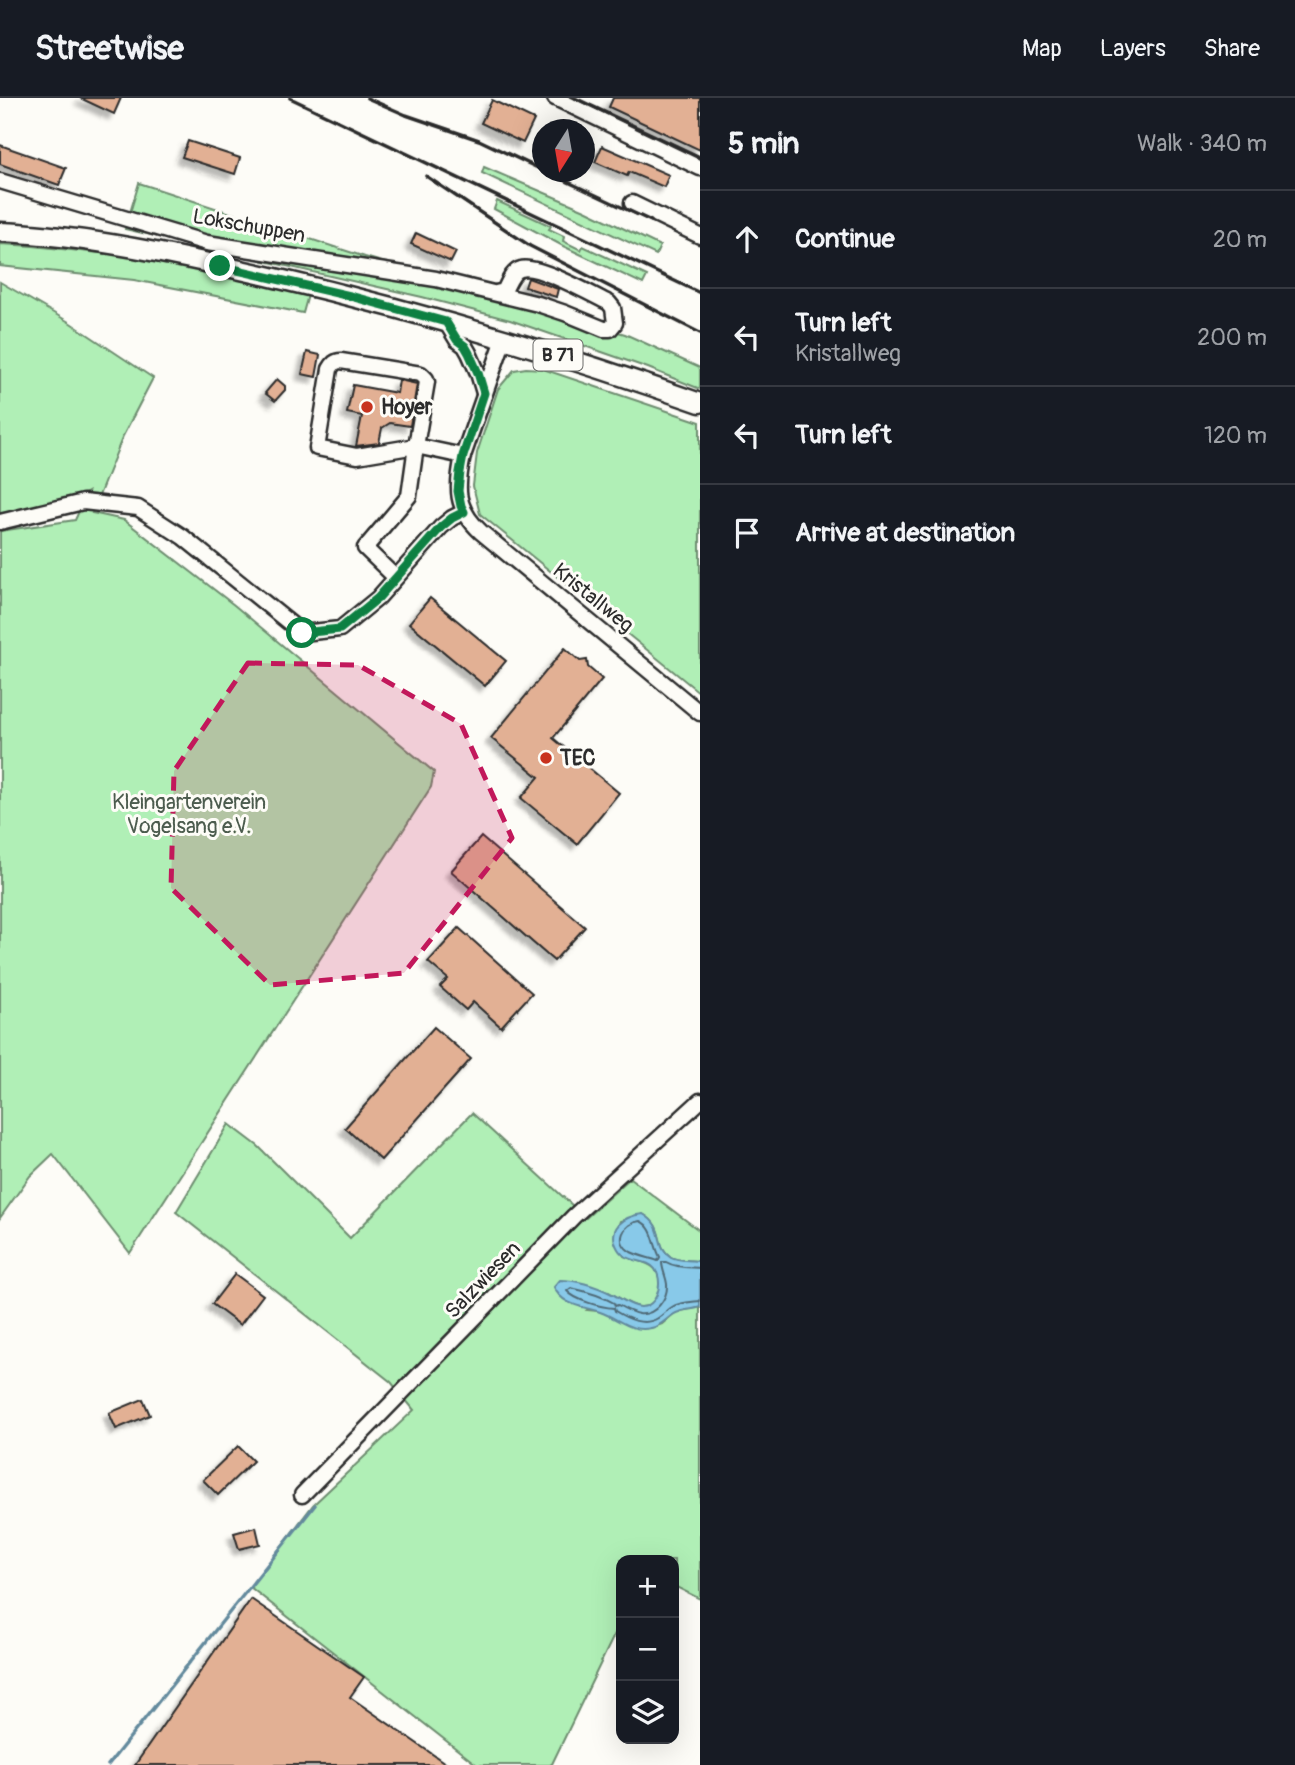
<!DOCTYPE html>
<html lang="en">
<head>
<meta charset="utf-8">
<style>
  :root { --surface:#171b24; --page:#20242c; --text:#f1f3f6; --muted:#9ea1a6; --line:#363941 }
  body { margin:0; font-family:Pangolin,sans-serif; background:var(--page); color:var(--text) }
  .controls { position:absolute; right:21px; bottom:21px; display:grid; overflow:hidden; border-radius:14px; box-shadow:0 7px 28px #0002 }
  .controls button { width:63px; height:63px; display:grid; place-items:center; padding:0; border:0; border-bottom:2px solid var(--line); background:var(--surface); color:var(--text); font:35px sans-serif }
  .compass { position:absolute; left:532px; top:21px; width:63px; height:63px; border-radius:50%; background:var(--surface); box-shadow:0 7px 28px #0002; rotate:191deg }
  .stop { position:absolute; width:21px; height:21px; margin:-16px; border:5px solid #0b8043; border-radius:50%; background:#fff }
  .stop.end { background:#0b8043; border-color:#fff; box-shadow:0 2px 7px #0008 }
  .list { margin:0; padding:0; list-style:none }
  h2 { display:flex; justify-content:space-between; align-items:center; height:91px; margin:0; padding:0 28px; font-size:30px }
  h2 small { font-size:23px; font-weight:400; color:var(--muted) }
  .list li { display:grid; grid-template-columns:46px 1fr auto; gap:21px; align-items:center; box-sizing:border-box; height:98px; padding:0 28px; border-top:2px solid var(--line) }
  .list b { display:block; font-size:26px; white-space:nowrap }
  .list p { margin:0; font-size:23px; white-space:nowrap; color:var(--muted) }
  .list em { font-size:23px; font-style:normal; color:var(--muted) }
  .icon { flex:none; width:38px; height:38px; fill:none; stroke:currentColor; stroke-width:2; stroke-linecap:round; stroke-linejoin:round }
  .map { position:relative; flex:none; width:700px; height:1667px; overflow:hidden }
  header { display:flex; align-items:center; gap:42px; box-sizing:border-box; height:98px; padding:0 35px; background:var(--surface); border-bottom:2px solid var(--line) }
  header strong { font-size:33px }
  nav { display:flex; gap:38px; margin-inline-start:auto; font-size:24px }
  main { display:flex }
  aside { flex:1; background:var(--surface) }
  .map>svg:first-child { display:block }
  .green { fill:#b0efb6; stroke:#6e8d70; stroke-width:2 }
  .water { fill:#88c9e9; stroke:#638a9d; stroke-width:2 }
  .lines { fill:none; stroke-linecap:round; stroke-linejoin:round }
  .shore { stroke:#506a77; stroke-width:2 }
  .stream { stroke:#638a9d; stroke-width:3.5 }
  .building { fill:#e2b094; stroke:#2b2b2b; stroke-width:2; filter:url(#shadow) }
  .minor-casing { stroke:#2b2b2b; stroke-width:19 }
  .major-casing { stroke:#2b2b2b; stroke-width:23 }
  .minor { stroke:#fdfcf7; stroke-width:14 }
  .major { stroke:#fdfcf7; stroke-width:18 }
  .rail { stroke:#2b2b2b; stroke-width:3.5 }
  .route { stroke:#0b8043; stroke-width:9 }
  .marked { fill:#c2185b; fill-opacity:0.2; stroke:#c2185b; stroke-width:5; stroke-dasharray:14 9; stroke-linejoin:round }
  .poi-dot { fill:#c8321e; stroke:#fdfcf7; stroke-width:2.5 }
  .labels { text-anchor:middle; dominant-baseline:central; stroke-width:6; stroke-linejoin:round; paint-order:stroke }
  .shield { fill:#fdfcf7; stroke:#6a6a68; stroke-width:2 }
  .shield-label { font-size:19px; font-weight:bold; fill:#2b2b2b }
  .street-label { font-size:21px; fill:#2b2b2b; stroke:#fdfcf7 }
  .poi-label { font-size:21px; font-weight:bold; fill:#2b2b2b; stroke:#fdfcf7; text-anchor:start }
  .park-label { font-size:21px; fill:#4c5c4e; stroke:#fdfcf7 }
</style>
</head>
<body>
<header>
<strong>Streetwise</strong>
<nav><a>Map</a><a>Layers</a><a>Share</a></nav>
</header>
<main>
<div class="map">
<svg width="700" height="1667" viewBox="0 0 700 1667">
  <defs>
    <filter id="shadow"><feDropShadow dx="-5.5" dy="5.5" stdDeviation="2" flood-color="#0004"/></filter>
  </defs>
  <rect width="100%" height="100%" fill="#fdfcf7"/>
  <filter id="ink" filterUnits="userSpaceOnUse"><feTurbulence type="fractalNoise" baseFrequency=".0143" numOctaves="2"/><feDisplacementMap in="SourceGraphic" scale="14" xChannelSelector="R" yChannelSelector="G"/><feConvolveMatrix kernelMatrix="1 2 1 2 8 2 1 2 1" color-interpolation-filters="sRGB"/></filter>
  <g filter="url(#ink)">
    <g class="green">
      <path d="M484 69 585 112 660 148 656 157 482 75Z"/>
      <path d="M139 85 365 159 625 236 700 270V291L648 270 510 222 422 199 125 131Z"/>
      <path d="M497 103 551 128 549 131 564 138 563 143 581 152 583 148 647 178 643 186 563 148 494 111Z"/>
      <path d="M0 146 33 148 138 159 308 197 303 215 134 182 0 168Z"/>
      <path d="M0 184 69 224 153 280 123 338 92 415 124 422 234 507 434 674 431 689 130 1155 53 1056 30 1078 0 1120V433L75 422 88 394 79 399 0 418Z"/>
      <path d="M526 270 543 271 700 324V595L480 416 473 388 477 355 498 291 514 272Z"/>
      <path d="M472 1015 586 1120 630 1080 700 1133V1164C690 1161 680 1164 671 1159 654 1148 666 1129 643 1116L620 1123 615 1137 624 1158C633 1162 649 1164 655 1171 665 1184 658 1211 639 1209 629 1207 618 1199 609 1194L587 1212 598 1213 651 1230 662 1226 676 1214 700 1209V1501L674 1488V1462H621V1523L552 1666 550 1667H477L250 1489 313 1407 414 1312 391 1284 176 1114 229 1026 258 1048 350 1140Z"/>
    </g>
    <path class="water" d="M643 1116C666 1129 654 1148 671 1159 680 1164 691 1161 700 1164V1209C693 1212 685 1211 679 1214 668 1217 663 1228 651 1230 631 1235 618 1220 600 1214 583 1208 562 1208 554 1189L560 1182C577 1182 596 1188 612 1196 621 1200 631 1209 641 1209 647 1209 651 1206 654 1202 660 1193 661 1180 655 1171 647 1160 627 1166 618 1151 606 1130 624 1118 643 1116Z"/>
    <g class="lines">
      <g class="shore">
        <path d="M640 1123C654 1129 653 1146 660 1159L658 1163C650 1160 639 1158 631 1154 614 1144 623 1125 640 1123Z"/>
        <path d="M700 1170C688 1169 676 1170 666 1164H662C662 1172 666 1178 667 1186 668 1201 655 1218 639 1216 632 1215 625 1211 618 1207L615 1208 614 1205C600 1197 585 1193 571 1190L567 1193C576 1203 601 1209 614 1210L615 1213C628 1221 644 1229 658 1220 663 1217 667 1212 672 1209 679 1204 692 1204 700 1203"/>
      </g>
      <path class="stream" d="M108 1667 315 1407"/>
    </g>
    <g class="building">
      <path d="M80 0H121L114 16Z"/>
      <path d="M613 0H700V52L609 9Z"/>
      <path d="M492 2 534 22 523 45 481 25Z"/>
      <path d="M188 43 240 60 235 76 182 59Z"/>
      <path d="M0 47 66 70 59 87 0 66Z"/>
      <path d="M602 48 669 77 664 89 629 74 627 78 595 64Z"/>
      <path d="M416 135 456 154 451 164 411 146Z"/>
      <path d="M528 180 558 191 556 199 525 189Z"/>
      <path d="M307 254 320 257 316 279 302 276Z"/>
      <path d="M277 281 285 288V292L275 303 265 295Z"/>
      <path d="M399 282 417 286 410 328 390 325 382 330 379 345 356 348 362 318 347 315 353 287 397 295Z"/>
      <path d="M430 500 506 563 485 588 409 525Z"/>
      <path d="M565 550 580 563 587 562 588 569 602 581 553 640 619 695 577 746 521 700 539 679 491 640Z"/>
      <path d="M481 739 585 829 554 863 451 773Z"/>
      <path d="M459 830 532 895 501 929 473 904 466 912 440 889 448 881 428 864Z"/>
      <path d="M434 929 471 961 381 1062 345 1030Z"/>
      <path d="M235 1176 263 1197 240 1227 212 1206Z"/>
      <path d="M143 1301 150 1317 116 1331 109 1315Z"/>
      <path d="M238 1348 253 1363 218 1397 203 1382Z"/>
      <path d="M256 1429 260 1446 239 1451 234 1435Z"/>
      <path d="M251 1501 364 1579 350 1599 448 1667H135Z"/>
    </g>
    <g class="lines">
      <g class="minor-casing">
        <g id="minor">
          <path d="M555 0 700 70"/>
          <path d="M0 83 207 145 436 181 538 206 565 215 604 231H610L615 225 613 210 609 205C593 197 537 166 521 171 512 173 508 186 504 193L496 195"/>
          <path d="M632 105 700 138"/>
          <path d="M446 224 457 242 465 248 469 255 478 275 484 295"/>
          <path d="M504 241 463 358C456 390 455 410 481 434L700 615"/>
          <path d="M0 424 83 404 138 410 183 439 302 535 340 531 378 500 441 429 452 420 464 414"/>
          <path d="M395 479 365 450 409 398 416 348 357 358 317 350 330 271C333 266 335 263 341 263L421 276 426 281 427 284 416 348 463 358"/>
          <path d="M302 1397 574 1118 700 1003"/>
        </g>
      </g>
      <g class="major-casing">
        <path id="major" d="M0 134C90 138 179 158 267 178 414 212 558 255 700 305"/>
      </g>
      <use href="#minor" class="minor"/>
      <use href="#major" class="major"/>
      <g class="rail">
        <path d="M290 0 700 195"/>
        <path d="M367 0 406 17 479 42 542 72"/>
        <path d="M575 0 700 59"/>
        <path d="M547 74 651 123"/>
        <path d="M426 78 530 148 700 235"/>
      </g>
    </g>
  </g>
  <g class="lines" filter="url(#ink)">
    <path class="route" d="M220 168 350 198 446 224 457 242 465 248 469 255 478 275 484 295 463 358 460 374 458 393 461 408 464 414 452 420 441 429 378 500 340 531 302 535"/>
  </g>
  <path class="marked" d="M248 565 358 567 461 626 512 740 404 875 270 887 171 790 174 673Z"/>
  <g class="poi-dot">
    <circle cx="367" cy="309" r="7"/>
    <circle cx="546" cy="660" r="7"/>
  </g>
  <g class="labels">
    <rect class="shield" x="533.5" y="241.5" width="49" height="31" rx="5"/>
    <g class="shield-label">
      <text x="558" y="257">B 71</text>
    </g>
    <g class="street-label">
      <text transform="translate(249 128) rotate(10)">Lokschuppen</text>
      <text transform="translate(593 500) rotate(39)">Kristallweg</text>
      <text transform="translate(483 1182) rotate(-46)">Salzwiesen</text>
    </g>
    <g class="poi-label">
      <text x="381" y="309">Hoyer</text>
      <text x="560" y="660">TEC</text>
    </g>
    <g class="park-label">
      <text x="189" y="704">Kleingartenverein<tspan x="189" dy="24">Vogelsang e.V.</tspan></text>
    </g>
  </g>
</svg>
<div class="controls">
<button>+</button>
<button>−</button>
<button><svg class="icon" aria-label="layers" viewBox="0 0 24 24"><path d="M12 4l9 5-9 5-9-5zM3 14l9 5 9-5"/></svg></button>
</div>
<svg class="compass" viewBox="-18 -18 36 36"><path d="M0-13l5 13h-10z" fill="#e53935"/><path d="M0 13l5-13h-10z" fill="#9ea1a6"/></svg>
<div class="stop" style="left:302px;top:535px"></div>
<div class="stop end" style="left:220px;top:168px"></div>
</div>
<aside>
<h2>5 min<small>Walk · 340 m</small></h2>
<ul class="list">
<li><svg class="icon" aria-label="ahead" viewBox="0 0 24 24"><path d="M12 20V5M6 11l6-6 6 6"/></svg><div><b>Continue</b></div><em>20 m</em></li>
<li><svg class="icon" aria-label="left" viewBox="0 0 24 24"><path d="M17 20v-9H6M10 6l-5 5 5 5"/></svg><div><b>Turn left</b><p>Kristallweg</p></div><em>200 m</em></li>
<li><svg class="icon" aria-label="left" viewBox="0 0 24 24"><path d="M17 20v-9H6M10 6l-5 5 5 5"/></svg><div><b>Turn left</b></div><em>120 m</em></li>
<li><svg class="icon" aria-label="arrive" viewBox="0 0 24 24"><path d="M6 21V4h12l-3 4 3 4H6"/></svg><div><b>Arrive at destination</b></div></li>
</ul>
</aside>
</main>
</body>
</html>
